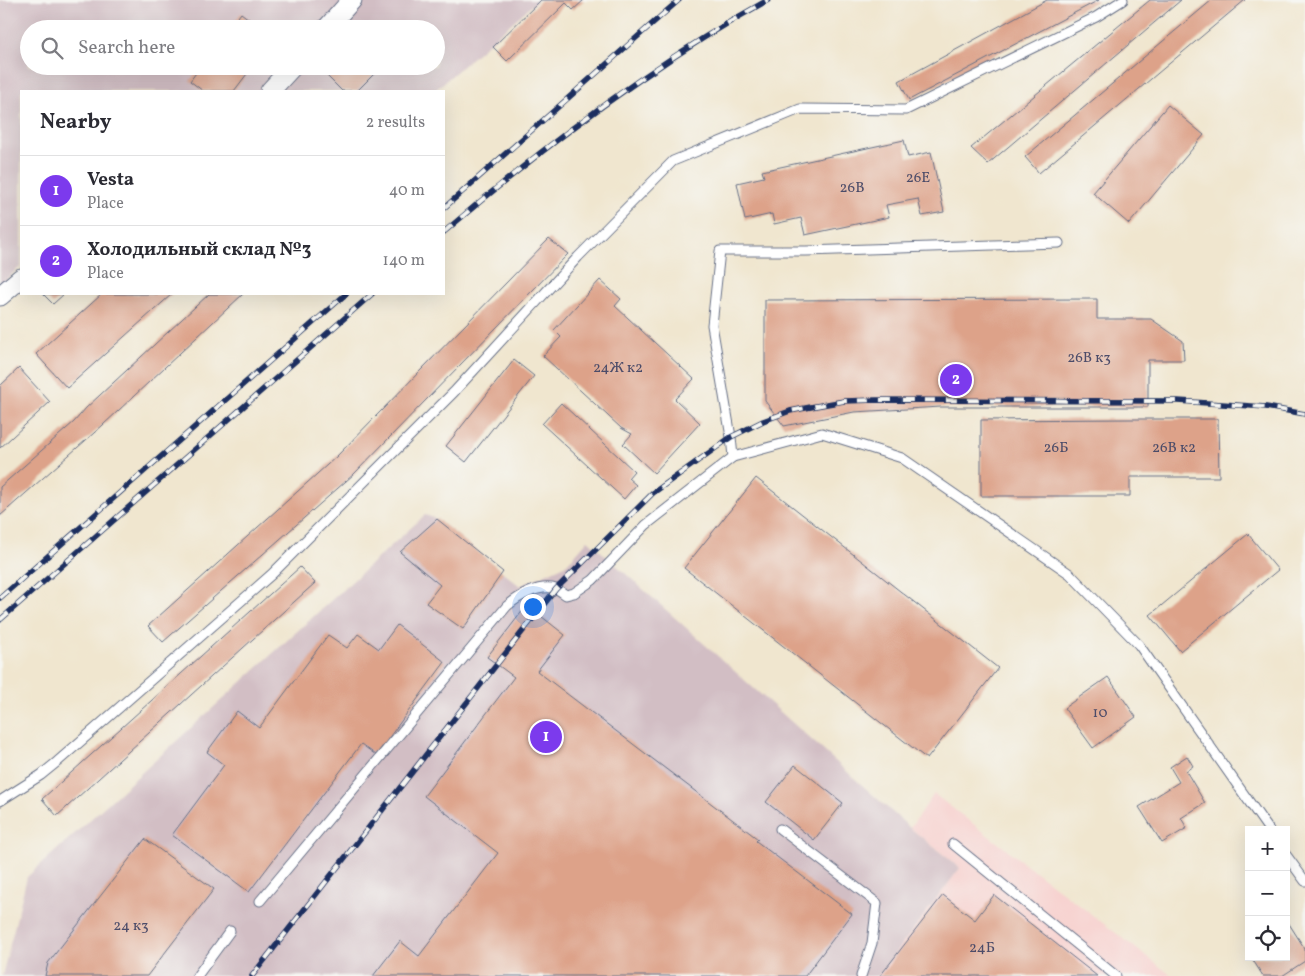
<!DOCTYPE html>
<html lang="en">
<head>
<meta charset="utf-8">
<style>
  :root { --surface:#fff; --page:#f2f2f3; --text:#2b2b33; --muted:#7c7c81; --line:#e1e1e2; --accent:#7c3aed }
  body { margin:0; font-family:Vollkorn,serif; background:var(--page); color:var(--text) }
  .controls { position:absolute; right:15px; bottom:15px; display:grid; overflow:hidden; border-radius:0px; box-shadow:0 5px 20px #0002 }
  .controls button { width:45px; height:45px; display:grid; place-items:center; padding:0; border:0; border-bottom:1px solid var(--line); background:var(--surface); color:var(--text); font:25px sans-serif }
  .you { position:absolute; left:532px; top:606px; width:18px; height:18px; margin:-12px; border:4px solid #fff; border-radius:50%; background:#1a73e8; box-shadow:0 0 0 8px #1a73e833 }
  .badge { display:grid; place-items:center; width:32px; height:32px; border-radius:50%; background:var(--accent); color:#fff; font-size:16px; font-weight:700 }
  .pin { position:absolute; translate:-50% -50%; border:2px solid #fff; box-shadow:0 1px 5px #0006 }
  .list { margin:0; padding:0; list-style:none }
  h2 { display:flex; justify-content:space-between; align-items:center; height:65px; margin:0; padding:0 20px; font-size:21px }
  h2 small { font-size:16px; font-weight:400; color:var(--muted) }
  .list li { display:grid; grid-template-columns:32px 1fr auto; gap:15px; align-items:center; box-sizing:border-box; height:70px; padding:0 20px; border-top:1px solid var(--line) }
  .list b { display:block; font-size:19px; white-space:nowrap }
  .list p { margin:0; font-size:16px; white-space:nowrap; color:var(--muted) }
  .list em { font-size:16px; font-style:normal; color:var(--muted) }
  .icon { flex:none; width:28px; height:28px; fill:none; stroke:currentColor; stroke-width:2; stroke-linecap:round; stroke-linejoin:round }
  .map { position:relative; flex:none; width:1305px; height:976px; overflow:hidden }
  .search { position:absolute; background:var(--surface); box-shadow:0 5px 20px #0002; left:20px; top:20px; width:425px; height:55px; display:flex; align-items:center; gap:12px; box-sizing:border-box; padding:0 18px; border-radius:28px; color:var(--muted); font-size:19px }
  .panel { position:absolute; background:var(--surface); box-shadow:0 5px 20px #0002; left:20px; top:90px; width:425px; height:205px; border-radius:0px }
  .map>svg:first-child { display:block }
  .built { fill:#f7d0ce }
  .industrial { fill:#d2bec4; fill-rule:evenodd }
  .building { fill:#dda289 }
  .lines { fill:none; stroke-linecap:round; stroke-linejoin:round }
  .lane-casing { stroke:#666f86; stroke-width:11 }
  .street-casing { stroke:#666f86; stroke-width:21 }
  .lane { stroke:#fff; stroke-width:9 }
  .street { stroke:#fff; stroke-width:19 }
  .rail-casing { stroke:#1b2f5e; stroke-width:5.5 }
  .rail { stroke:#f6f6f2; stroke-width:4; stroke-dasharray:11; stroke-linecap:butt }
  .labels { text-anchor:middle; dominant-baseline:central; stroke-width:4.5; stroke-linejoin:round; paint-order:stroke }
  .number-label { font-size:15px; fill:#4c4c69 }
</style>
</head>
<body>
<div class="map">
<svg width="1305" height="976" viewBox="0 0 1305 976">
  <rect width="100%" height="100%" fill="#f6f6f2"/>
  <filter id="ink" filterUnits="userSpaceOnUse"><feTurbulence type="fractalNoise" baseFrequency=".02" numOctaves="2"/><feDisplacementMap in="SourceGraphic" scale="10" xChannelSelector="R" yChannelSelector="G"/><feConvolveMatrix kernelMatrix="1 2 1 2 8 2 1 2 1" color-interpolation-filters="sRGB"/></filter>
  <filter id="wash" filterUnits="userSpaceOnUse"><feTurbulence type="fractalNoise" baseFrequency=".0096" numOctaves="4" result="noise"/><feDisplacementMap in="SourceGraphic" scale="20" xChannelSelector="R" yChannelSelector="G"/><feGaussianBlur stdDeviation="1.12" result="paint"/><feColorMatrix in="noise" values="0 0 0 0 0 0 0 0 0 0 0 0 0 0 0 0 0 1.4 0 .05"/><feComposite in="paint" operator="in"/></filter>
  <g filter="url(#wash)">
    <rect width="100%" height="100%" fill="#f0e6cf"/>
    <path class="built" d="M934 794 1172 976H878L960 868 910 828Z"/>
    <g class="industrial">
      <path d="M0 0H538L434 91H21V266L0 285ZM29 29H436V66H29Z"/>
      <path d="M425 515 437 519 520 586 567 564 588 540 910 828 960 868 878 976H2L27 877Z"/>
    </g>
    <g id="blocks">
      <g class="building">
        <path d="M541 0H584L573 10 566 3 507 61 493 47Z"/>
        <path d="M1047 0H1099L909 100 899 81Z"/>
        <path d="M1150 0H1181L988 164 971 148Z"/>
        <path d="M1212 0H1245L1039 173 1025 157Z"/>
        <path d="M241 13 262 29H229Z"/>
        <path d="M201 66H253L234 91H203L190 81Z"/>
        <path d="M317 66H376L379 69 357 91H342Z"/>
        <path d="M1168 105 1204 135 1129 224 1093 193Z"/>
        <path d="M904 140 908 157 931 152 944 212 922 216 918 199 886 205 889 217 805 235 801 218 774 224 772 214 745 220 737 183 764 177 762 171Z"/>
        <path d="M549 239 568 254 354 474 163 642 148 626 337 456Z"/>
        <path d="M600 280 621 299 615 306 694 379 675 399 700 423 654 473 623 444 632 434 621 428 543 356 561 337 554 330Z"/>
        <path d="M43 294H64L53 304Z"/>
        <path d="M102 294H172L67 388 36 354Z"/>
        <path d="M209 294H243L103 425 0 516V487L74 422 86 408Z"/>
        <path d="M1097 299V319H1151L1183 341 1184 360H1148V407H941L854 412 784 426 765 401V300Z"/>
        <path d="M514 360 534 376 466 462 446 446Z"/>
        <path d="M19 368 50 402 0 448V386Z"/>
        <path d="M561 403 634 471 628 478 636 485 624 499 542 424Z"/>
        <path d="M1130 419H1218L1219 477H1130V496H981V420Z"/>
        <path d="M756 478 998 668 927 759 684 568Z"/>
        <path d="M437 519 503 572 463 629 426 603 440 585 400 552Z"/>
        <path d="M1248 534 1278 570 1180 651 1150 615Z"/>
        <path d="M300 567 315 583 57 816 42 799Z"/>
        <path d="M527 605 565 635 537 671 758 839 756 841 852 914 805 976H373L400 941 419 956 498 853 424 796 514 677 487 657Z"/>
        <path d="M397 625 445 662 376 755 361 744 249 892 172 835 224 765 207 752 237 711 259 728 328 635 347 648 358 634 379 649Z"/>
        <path d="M1108 677 1136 717 1093 748 1064 708Z"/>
        <path d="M1187 756 1193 766 1186 771 1205 803 1181 818 1187 828 1162 843 1139 807 1179 782 1170 767Z"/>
        <path d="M795 765 843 803 814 840 766 802Z"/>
        <path d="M145 839 214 889 147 976H45L48 963Z"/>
        <path d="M943 895 975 920 994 895 1097 976H880Z"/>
        <path d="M1286 919 1305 949V961L1282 976H1263L1251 957H1286Z"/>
      </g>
    </g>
  </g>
  <g filter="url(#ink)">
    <use href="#blocks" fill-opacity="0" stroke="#666f86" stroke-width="1"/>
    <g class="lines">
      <g class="lane-casing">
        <g id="lane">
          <path d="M733 457 731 437 712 325 720 251H806L1059 243"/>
          <path d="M0 801 41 775 57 762 272 574 454 392 578 257 673 161 800 109 906 110 1096 17 1123 0"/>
          <path d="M780 829 877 903 872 943 861 976"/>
          <path d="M953 844 1116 976"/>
          <path d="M1286 855 1305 881"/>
          <path d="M260 901 507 606C519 596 539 584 556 589 559 590 563 593 566 595L574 593 593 580 646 525 733 457 822 433 902 458 1070 574 1139 645 1269 830"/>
          <path d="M197 976 230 931"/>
        </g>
      </g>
      <g class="street-casing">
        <g id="street">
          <path d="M326 29 352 0"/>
          <path d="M270 91 293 66"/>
          <path d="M0 296 21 278"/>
        </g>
      </g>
      <use href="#lane" class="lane"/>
      <use href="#street" class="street"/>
      <g class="rail-casing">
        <g id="rail">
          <path d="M444 208 679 0"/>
          <path d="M444 232C544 146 652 64 768 0"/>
          <path d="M0 598 346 294"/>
          <path d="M0 620 372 294"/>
          <path d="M252 976 556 589 653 493 731 437 763 421 790 411 816 406 844 401 876 400 1178 401 1266 407 1305 414"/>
        </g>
      </g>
      <use href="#rail" class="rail"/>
    </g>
  </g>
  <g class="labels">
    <g class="number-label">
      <text x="918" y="178">26Е</text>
      <text x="852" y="188">26В</text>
      <text x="1089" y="358">26В к3</text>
      <text x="618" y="368">24Ж к2</text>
      <text x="1056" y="448">26Б</text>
      <text x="1174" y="448">26В к2</text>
      <text x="1100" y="713">10</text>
      <text x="131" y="926">24 к3</text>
      <text x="982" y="948">24Б</text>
    </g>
  </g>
</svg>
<div class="controls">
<button>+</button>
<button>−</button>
<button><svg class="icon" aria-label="locate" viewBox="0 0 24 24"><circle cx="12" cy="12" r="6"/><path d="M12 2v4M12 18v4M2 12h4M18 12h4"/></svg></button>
</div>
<div class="you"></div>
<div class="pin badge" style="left:546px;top:737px">1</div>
<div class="pin badge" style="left:956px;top:380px">2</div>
<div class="search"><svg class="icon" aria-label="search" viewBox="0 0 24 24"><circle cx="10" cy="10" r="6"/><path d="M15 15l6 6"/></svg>Search here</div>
<section class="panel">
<h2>Nearby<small>2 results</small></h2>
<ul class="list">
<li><span class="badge">1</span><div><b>Vesta</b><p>Place</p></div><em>40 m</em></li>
<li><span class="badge">2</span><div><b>Холодильный склад №3</b><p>Place</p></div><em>140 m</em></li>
</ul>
</section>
</div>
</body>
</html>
